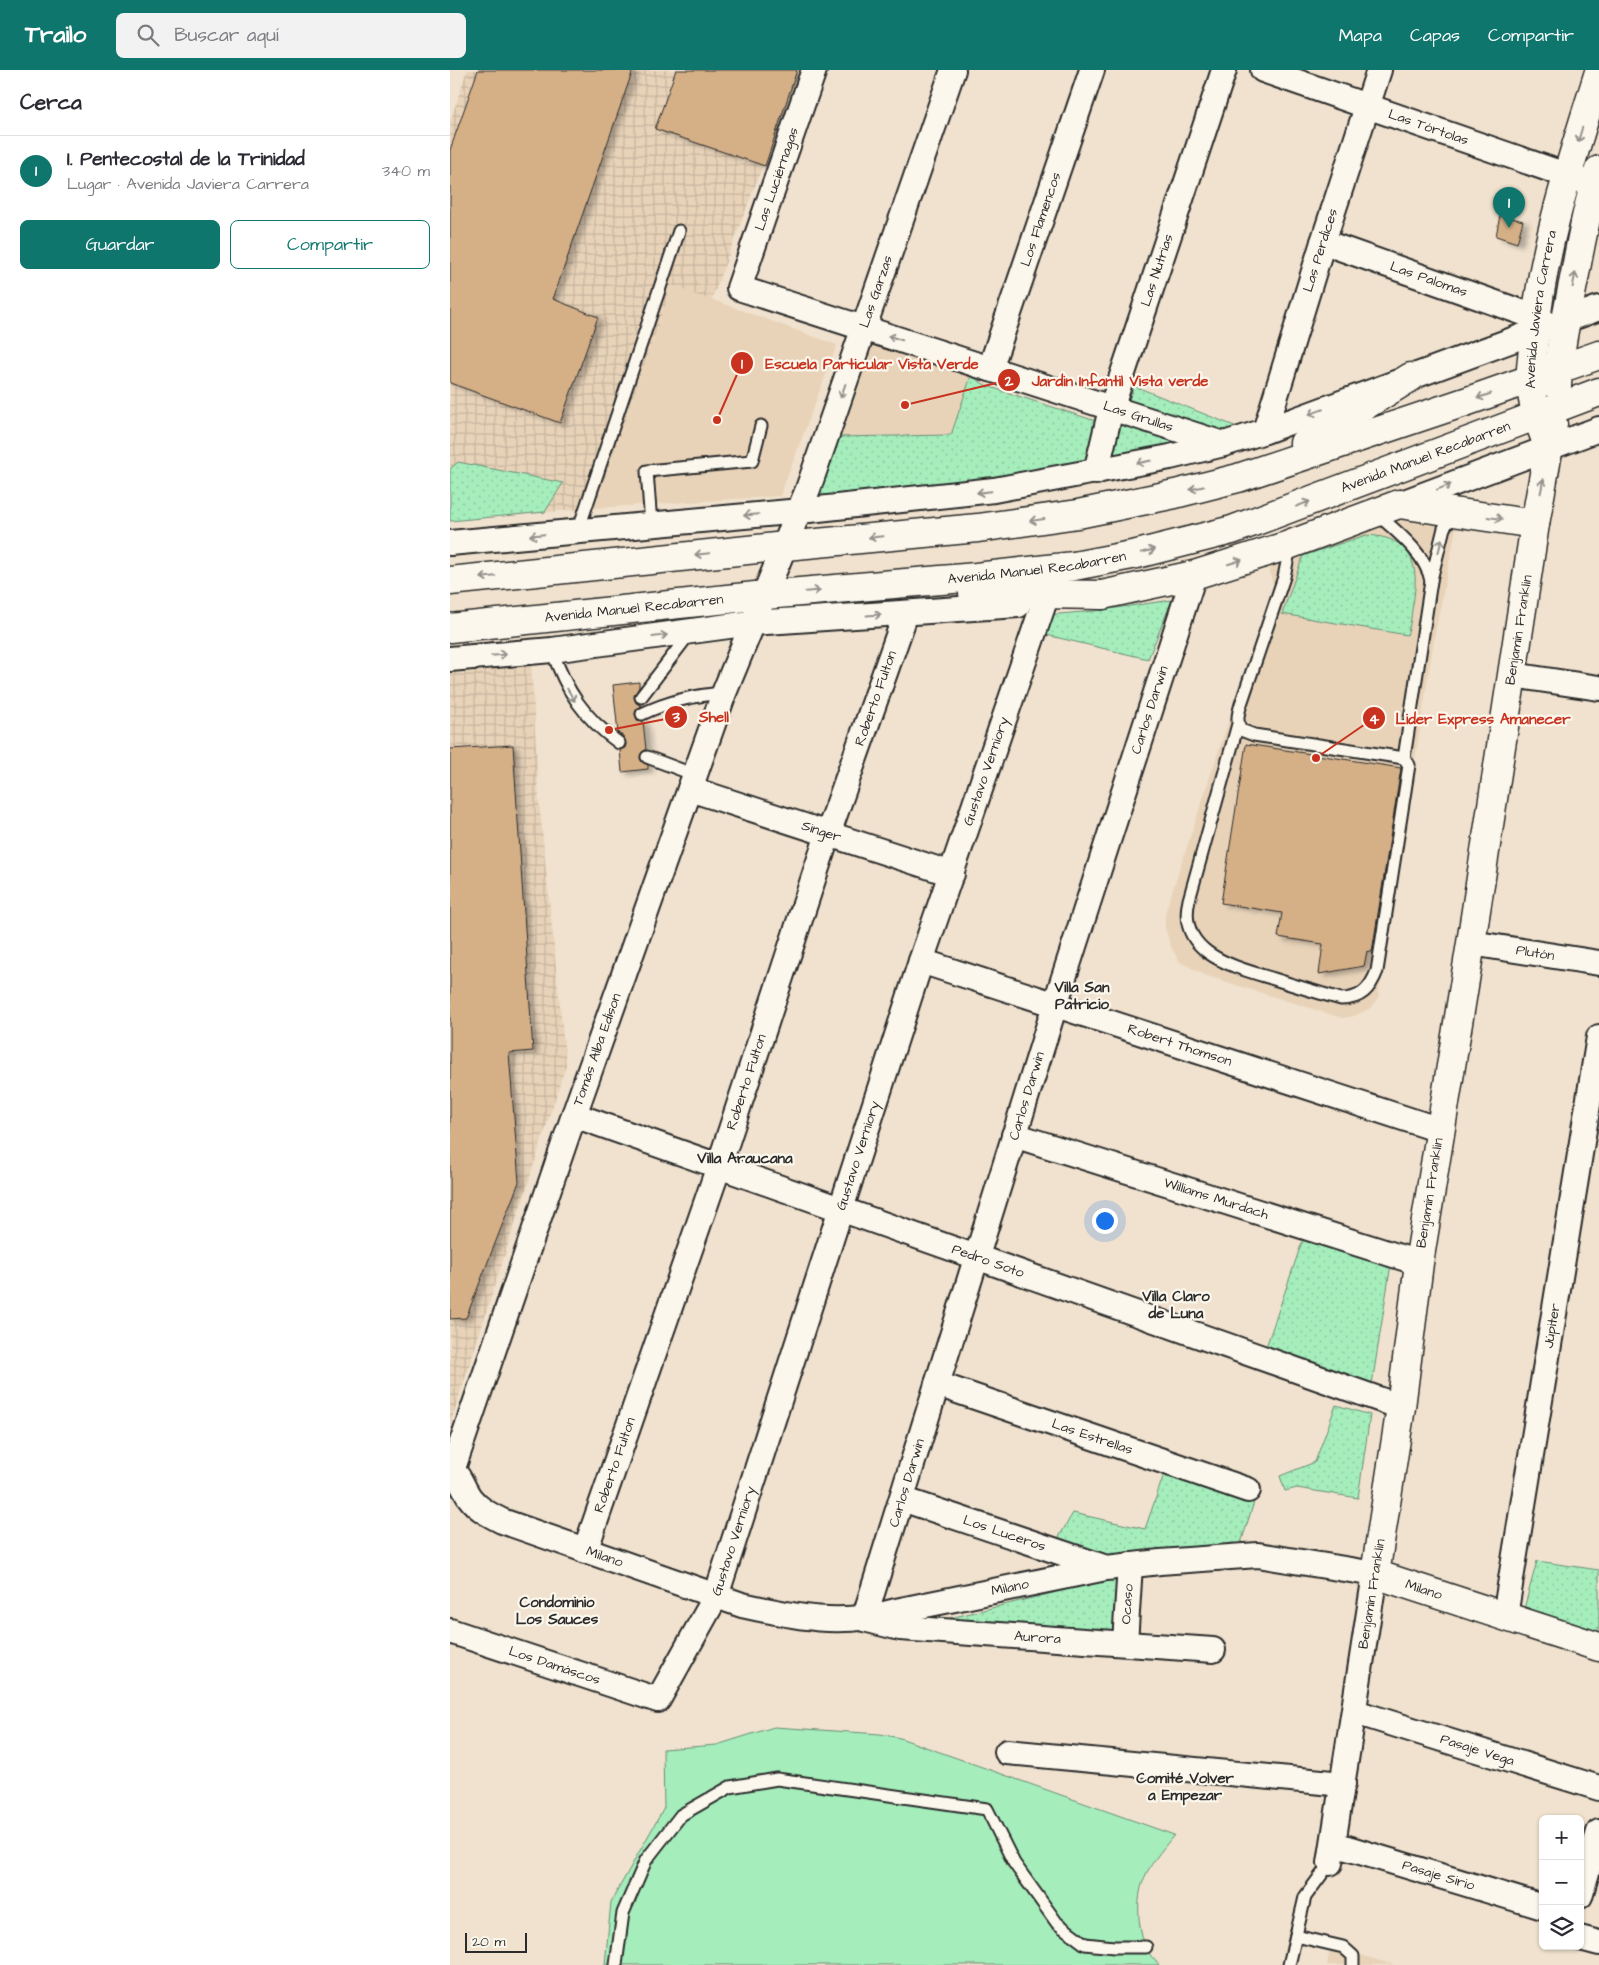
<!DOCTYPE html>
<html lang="es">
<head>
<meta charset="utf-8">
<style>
  :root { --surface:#fff; --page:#f2f2f3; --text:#2b2b33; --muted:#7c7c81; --line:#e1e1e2; --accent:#0f766e }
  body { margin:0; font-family:"Architects Daughter",sans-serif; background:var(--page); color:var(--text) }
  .controls { position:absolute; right:15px; bottom:15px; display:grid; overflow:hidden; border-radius:8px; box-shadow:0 1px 4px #0004 }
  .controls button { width:45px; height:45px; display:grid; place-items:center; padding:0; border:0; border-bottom:1px solid var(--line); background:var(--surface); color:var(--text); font:25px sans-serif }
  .scale { position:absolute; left:15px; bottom:12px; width:62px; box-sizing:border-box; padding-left:5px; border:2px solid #2b2b2b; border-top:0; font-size:14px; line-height:18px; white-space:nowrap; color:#2b2b2b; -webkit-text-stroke:4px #fbf7ec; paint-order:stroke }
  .you { position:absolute; left:654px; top:1150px; width:18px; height:18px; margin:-12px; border:4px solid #fff; border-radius:50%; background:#1a73e8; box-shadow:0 0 0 8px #1a73e833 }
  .badge { display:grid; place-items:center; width:32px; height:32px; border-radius:50%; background:var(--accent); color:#fff; font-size:16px; font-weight:700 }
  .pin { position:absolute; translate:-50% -41px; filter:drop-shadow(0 1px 2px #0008) }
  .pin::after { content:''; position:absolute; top:26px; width:18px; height:15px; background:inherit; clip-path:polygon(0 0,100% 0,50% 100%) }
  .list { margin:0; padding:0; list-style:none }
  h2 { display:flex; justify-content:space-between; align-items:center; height:65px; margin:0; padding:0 20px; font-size:21px }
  h2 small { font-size:16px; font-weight:400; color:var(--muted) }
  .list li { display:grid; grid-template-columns:32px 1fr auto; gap:15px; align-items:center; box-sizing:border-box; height:70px; padding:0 20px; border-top:1px solid var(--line) }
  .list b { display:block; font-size:19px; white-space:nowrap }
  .list p { margin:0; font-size:16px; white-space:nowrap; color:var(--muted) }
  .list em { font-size:16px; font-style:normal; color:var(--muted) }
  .actions { display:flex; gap:10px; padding:15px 20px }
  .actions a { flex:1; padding:11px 0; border:1px solid var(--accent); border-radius:8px; text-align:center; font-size:18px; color:var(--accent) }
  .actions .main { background:var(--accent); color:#fff }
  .icon { flex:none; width:28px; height:28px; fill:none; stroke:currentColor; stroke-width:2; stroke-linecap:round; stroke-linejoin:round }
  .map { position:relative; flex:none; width:1149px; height:1895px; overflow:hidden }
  header { display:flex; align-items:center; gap:30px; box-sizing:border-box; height:70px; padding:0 25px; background:var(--accent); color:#fff }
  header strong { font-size:24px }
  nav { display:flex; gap:28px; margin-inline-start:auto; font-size:18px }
  .search { width:350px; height:45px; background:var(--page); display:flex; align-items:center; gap:12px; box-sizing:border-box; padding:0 18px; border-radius:8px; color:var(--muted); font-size:19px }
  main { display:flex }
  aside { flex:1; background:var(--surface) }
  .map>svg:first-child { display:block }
  .built { fill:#e8d3b9 }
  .industrial { fill:url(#industrial-grid) }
  .grass { fill:url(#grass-dots); stroke:#688c74 }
  .green { fill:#a5eebc; stroke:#688c74 }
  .building { fill:#d5b087; stroke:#2b2b2b; filter:url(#shadow) }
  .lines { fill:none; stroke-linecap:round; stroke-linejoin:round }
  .lane-casing { stroke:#2b2b2b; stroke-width:15 }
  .street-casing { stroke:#2b2b2b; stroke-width:28 }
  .secondary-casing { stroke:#2b2b2b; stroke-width:31 }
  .primary-casing { stroke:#2b2b2b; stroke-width:31 }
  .lane { stroke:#fbf7ec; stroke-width:11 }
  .street { stroke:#fbf7ec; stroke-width:24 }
  .secondary { stroke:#fbf7ec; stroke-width:28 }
  .primary { stroke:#fbf7ec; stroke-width:28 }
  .oneway { stroke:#93918c }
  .labels { text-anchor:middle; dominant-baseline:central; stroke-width:4.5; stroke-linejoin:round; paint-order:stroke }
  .street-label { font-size:14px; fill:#2b2b2b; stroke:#fbf7ec }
  .neighbourhood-label { font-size:15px; font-weight:bold; fill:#2b2b2b; stroke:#fbf7ec }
  .leader { fill:none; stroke:#c8321e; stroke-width:2 }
  .callout-dot { fill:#c8321e; stroke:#fbf7ec; stroke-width:2 }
  .mark-label { font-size:15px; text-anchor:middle; font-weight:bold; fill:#fff }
  .callout-label { font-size:15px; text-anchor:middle; font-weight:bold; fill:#c8321e; stroke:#fbf7ec; stroke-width:4.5; stroke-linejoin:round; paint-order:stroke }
</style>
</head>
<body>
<header>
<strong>Trailo</strong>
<div class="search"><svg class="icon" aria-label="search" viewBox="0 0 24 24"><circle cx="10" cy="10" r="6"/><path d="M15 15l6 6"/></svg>Buscar aquí</div>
<nav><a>Mapa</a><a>Capas</a><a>Compartir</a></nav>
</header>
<main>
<aside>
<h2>Cerca<small></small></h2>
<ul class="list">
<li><span class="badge">1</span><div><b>I. Pentecostal de la Trinidad</b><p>Lugar · Avenida Javiera Carrera</p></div><em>340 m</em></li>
</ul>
<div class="actions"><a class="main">Guardar</a><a>Compartir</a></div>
</aside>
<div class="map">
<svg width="1149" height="1895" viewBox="0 0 1149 1895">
  <defs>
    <pattern id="industrial-grid" width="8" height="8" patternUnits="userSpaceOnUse" patternTransform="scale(1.25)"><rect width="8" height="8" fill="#e8d3b9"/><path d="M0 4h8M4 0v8" fill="none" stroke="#c7b59f"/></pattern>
    <pattern id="grass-dots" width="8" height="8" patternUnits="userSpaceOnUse" patternTransform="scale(1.25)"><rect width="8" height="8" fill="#a5eebc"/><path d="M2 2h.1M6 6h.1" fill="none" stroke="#8ecca2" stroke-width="1.8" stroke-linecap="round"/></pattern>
    <filter id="shadow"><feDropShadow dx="5.5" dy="3" stdDeviation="2.5" flood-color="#0004"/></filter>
  </defs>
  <rect width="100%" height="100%" fill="#f0e2ce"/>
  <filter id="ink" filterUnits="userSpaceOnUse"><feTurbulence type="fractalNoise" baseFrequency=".02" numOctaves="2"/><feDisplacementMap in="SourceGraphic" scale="10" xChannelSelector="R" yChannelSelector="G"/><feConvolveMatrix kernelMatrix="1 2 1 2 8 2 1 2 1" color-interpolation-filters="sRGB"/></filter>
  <g filter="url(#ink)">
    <g class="built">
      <path d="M222 215 387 275 330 426 145 438Z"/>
      <path d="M422 273 521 306 501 365 386 367Z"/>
      <path d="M961 448 1006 458 984 569 928 928 921 938 904 946 892 948 757 906 730 892 721 877 715 858V843L772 671 817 542 823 515 818 496 935 452Z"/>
      <path d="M881 1876 944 1895H877Z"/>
    </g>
    <g class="industrial">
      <path d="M17 0H349L261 231 222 215 145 438 0 451V52Z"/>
      <path d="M81 589 89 731 116 995 0 1355V597Z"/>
    </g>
    <g class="grass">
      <path d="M521 306 537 316 646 351 632 399 360 434 386 367 501 365Z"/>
      <path d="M684 316 797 361 655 397Z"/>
      <path d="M8 392 113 413 95 442 0 451V399Z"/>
      <path d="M916 465C962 467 970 493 963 534 961 544 961 555 957 565L832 544 853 486Z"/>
      <path d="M722 530 698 589 592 564 598 545 644 541Z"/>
      <path d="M853 1169 941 1194 922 1314 815 1280Z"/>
      <path d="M886 1335 920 1345 908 1428 847 1418 835 1421 830 1406 865 1392Z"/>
      <path d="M714 1404 804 1432 790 1476 741 1478 648 1490 606 1472 623 1443 695 1459Z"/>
      <path d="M1087 1491 1149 1500V1563L1074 1539Z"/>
      <path d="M672 1506 668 1567 476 1554Z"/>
    </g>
    <path class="green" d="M324 1657 430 1664 450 1668 724 1765C712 1780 698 1796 692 1814 686 1834 688 1865 699 1883 701 1887 706 1891 709 1895H155L161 1832 214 1738 213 1679 267 1675Z"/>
    <g class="building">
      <path d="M28 0H183L103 229 148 247 110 353 0 313V80Z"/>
      <path d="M226 0H347L315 96 205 59Z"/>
      <path d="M1050 145 1073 151 1067 173 1046 166Z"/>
      <path d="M189 612V617L184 627 186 633 192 636 186 639 185 644 187 650 193 651 196 680 192 682 190 688 192 692 198 695V699L172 702 170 680 175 678 176 674 174 667 168 663 163 615Z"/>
      <path d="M796 674 951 698 922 882 917 881 914 896 869 904 873 874 828 867 832 843 771 833Z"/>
      <path d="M63 675 83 981 59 983 69 1112 16 1248 0 1249V679Z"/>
    </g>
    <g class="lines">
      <g class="lane-casing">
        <g id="lane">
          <path d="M201 454 197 401 302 391 311 356"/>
          <path d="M128 461 229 161"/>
          <path d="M836 476 838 487 834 507 791 634C788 644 786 651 791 660L804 665 954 688 981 511C976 484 946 461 926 443"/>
          <path d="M981 510 994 458 1004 443"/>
          <path d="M102 580C116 621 134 648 169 673"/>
          <path d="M191 627 240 563"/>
          <path d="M192 644C219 631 245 625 274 623"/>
          <path d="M788 654 739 830C726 884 785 897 824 909 846 916 869 923 891 929 911 929 920 919 927 901L959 695 954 688"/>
          <path d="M197 687 245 705"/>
          <path d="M846 1866 893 1877 903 1886V1895"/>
          <path d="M166 1895 173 1843 196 1790 231 1745 280 1717 327 1709 537 1739 564 1793 607 1853 635 1874 664 1877H696"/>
          <path d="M839 1895 855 1827 880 1793"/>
        </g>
      </g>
      <g class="street-casing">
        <g id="street">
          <path id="s1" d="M364 0 289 218 773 374"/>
          <path id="s2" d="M813 0 1136 112"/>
          <path id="s3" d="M873 172 1085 247"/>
          <path id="s4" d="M540 299 642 0"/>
          <path id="s5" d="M815 361 873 172 929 0"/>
          <path id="s6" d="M646 402 661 339 774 0"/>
          <path d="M949 434 1149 359"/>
          <path d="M0 473 350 441 544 420 720 387 774 374 815 361 1149 238"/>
          <path id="s7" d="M744 505 605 935 414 1549 450 1558 763 1580"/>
          <path d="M0 589 102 580 301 553 568 535"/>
          <path d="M1062 605 1149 618"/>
          <path id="s8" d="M240 719 502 804"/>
          <path id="s9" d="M1021 873 1149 893"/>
          <path id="s10" d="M471 891 990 1060"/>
          <path id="s11" d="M124 1045 951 1337"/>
          <path id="s12" d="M564 1065 969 1193"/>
          <path id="s13" d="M487 1314 798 1420"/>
          <path id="s14" d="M0 1399C10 1405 13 1419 20 1428 28 1439 40 1445 52 1451L292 1535C346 1547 391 1557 446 1541L656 1498 710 1492 808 1485 925 1504 880 1793"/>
          <path id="s15" d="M0 1407 124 1045 274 623 358 419 503 0"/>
          <path id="s16" d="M452 1429 654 1497"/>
          <path id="s17" d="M135 1481 269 1096 378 764 456 543"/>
          <path id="s18" d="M1055 1546 1149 967"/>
          <path id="s19" d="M0 1561 208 1630 266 1526 471 891 594 533"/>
          <path id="s20" d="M675 1573 680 1495"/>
          <path id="s21" d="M905 1642 1149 1718"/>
          <path d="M557 1682 893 1714"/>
          <path id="s22" d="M884 1774 1093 1837"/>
          <path d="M1130 1826 1149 1762"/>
          <path d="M1130 1868 1149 1873"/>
        </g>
      </g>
      <g class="secondary-casing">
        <g id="secondary">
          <path id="s23" d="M1103 354 1085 454 1021 873 969 1193 951 1337 925 1504 1149 1577"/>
          <path d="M652 525 744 505 836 476 949 434 1085 454"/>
        </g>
      </g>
      <g class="primary-casing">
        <g id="primary">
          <path d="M1107 316C1109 280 1117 245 1124 209 1131 173 1137 136 1149 100"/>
          <path d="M854 373 961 307"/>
          <path id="s24" d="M1099 378C1092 360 1085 343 1082 324 1079 306 1082 288 1084 271 1091 180 1122 89 1149 2"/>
          <path d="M0 511 335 476 528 458 628 444 725 424 788 408 1018 331 1149 285"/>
          <path d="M523 523 652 525"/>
          <path id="s25" d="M0 558 315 525 526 507 624 496 687 484 782 460 1149 322"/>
        </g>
      </g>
      <use href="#lane" class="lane"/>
      <use href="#street" class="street"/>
      <use href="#secondary" class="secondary"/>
      <use href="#primary" class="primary"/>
    </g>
    <defs><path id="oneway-shaft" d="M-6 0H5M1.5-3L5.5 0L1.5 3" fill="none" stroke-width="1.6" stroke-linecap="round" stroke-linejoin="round" transform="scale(1.25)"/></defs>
    <g class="oneway">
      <use href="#oneway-shaft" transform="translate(1130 65) rotate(107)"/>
      <use href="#oneway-shaft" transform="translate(1124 210) rotate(-79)"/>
      <use href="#oneway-shaft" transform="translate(445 268) rotate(-162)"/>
      <use href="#oneway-shaft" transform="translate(393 321) rotate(109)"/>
      <use href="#oneway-shaft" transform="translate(1034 326) rotate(161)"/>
      <use href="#oneway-shaft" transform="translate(866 342) rotate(160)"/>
      <use href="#oneway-shaft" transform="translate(694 392) rotate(169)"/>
      <use href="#oneway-shaft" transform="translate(1092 416) rotate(-79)"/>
      <use href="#oneway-shaft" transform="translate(994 417) rotate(-21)"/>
      <use href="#oneway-shaft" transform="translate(747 418) rotate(166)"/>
      <use href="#oneway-shaft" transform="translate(534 422) rotate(174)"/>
      <use href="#oneway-shaft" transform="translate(853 434) rotate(-21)"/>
      <use href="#oneway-shaft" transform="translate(301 445) rotate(175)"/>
      <use href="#oneway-shaft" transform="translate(1045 448) rotate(8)"/>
      <use href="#oneway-shaft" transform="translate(587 450) rotate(172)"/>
      <use href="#oneway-shaft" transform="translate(87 465) rotate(175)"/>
      <use href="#oneway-shaft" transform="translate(426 467) rotate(175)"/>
      <use href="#oneway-shaft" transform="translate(990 476) rotate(-76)"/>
      <use href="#oneway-shaft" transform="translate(698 481) rotate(-13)"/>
      <use href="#oneway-shaft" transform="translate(252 484) rotate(174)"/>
      <use href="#oneway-shaft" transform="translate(785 492) rotate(-17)"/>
      <use href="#oneway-shaft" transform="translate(38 507) rotate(174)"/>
      <use href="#oneway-shaft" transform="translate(363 521) rotate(-5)"/>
      <use href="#oneway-shaft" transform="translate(424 545) rotate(-4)"/>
      <use href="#oneway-shaft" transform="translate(210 566) rotate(-8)"/>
      <use href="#oneway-shaft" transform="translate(49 585) rotate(-5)"/>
      <use href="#oneway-shaft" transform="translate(121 625) rotate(59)"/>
    </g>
  </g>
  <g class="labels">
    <g class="street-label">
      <text stroke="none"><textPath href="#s2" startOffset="175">Las Tórtolas</textPath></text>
      <text transform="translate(327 109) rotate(-71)">Las Luciérnagas</text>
      <text stroke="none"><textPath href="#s4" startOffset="158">Los Flamencos</textPath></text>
      <text stroke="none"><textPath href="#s5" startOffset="189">Las Perdices</textPath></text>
      <text stroke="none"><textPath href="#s6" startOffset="211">Las Nutrias</textPath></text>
      <text stroke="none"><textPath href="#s3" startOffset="112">Las Palomas</textPath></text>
      <text stroke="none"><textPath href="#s15" startOffset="1260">Las Garzas</textPath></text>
      <text stroke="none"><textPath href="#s24" startOffset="142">Avenida Javiera Carrera</textPath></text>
      <text stroke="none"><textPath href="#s1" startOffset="650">Las Grullas</textPath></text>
      <text stroke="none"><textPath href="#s25" startOffset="996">Avenida Manuel Recabarren</textPath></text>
      <text stroke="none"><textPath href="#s25" startOffset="590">Avenida Manuel Recabarren</textPath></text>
      <text stroke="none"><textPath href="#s25" startOffset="185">Avenida Manuel Recabarren</textPath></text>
      <text transform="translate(1069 560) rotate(-81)">Benjamín Franklin</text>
      <text stroke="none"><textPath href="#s17" startOffset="901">Roberto Fulton</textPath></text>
      <text transform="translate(700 640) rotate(-72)">Carlos Darwin</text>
      <text stroke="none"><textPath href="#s19" startOffset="1206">Gustavo Verniory</textPath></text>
      <text stroke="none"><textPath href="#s8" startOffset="138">Singer</textPath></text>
      <text stroke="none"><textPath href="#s9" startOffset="65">Plutón</textPath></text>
      <text stroke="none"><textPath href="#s10" startOffset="272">Robert Thomson</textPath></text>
      <text stroke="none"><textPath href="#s15" startOffset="452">Tomás Alba Edison</textPath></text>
      <text stroke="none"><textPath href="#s17" startOffset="496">Roberto Fulton</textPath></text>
      <text transform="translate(577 1026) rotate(-73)">Carlos Darwin</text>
      <text stroke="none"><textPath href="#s19" startOffset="801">Gustavo Verniory</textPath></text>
      <text transform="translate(980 1123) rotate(-81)">Benjamín Franklin</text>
      <text stroke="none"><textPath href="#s12" startOffset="212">Williams Murdach</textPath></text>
      <text stroke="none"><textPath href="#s11" startOffset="439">Pedro Soto</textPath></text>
      <text stroke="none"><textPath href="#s18" startOffset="294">Júpiter</textPath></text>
      <text stroke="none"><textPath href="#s13" startOffset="164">Las Estrellas</textPath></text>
      <text stroke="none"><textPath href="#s17" startOffset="91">Roberto Fulton</textPath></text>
      <text transform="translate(457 1413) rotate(-73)">Carlos Darwin</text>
      <text stroke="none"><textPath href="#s16" startOffset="108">Los Luceros</textPath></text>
      <text stroke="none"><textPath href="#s19" startOffset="396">Gustavo Verniory</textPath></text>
      <text stroke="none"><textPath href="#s14" startOffset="184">Milano</textPath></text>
      <text stroke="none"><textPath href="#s14" startOffset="602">Milano</textPath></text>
      <text stroke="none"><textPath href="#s23" startOffset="1215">Milano</textPath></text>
      <text transform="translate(922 1524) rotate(-81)">Benjamín Franklin</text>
      <text stroke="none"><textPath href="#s20" startOffset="39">Ocaso</textPath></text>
      <text stroke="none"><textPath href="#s7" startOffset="1270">Aurora</textPath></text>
      <text stroke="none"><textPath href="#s19" startOffset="110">Los Damáscos</textPath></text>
      <text stroke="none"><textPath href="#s21" startOffset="128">Pasaje Vega</textPath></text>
      <text stroke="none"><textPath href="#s22" startOffset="109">Pasaje Sirio</textPath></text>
    </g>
    <g class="neighbourhood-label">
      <text x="632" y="917">Villa San<tspan x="632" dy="17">Patricio</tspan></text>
      <text x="295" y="1088">Villa Araucana</text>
      <text x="726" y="1226">Villa Claro<tspan x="726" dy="17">de Luna</tspan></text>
      <text x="107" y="1532">Condominio<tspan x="107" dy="17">Los Sauces</tspan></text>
      <text x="735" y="1708">Comité Volver<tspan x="735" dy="17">a Empezar</tspan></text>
    </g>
  </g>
  <path class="leader" d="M267 350L292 293M455 335L559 310M159 660L226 647M866 688L924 648"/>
  <g class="callout-dot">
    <circle cx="267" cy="350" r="5"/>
    <circle cx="455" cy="335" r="5"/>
    <circle cx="159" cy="660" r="5"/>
    <circle cx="866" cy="688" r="5"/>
    <circle cx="292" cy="293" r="12"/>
    <circle cx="559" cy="310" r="12"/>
    <circle cx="226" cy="647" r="12"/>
    <circle cx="924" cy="648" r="12"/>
  </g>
  <g class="mark-label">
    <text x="292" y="299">1</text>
    <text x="559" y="316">2</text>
    <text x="226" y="652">3</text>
    <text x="924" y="654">4</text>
  </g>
  <g class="callout-label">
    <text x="422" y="299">Escuela Particular Vista Verde</text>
    <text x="670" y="316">Jardin Infantil Vista verde</text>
    <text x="264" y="652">Shell</text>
    <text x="1033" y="654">Lider Express Amanecer</text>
  </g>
</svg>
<div class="controls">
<button>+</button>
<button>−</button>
<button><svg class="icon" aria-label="layers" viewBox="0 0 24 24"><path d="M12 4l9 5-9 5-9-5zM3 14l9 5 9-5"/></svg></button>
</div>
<div class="scale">20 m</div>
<div class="you"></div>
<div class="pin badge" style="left:1059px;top:158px">1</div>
</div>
</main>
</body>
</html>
